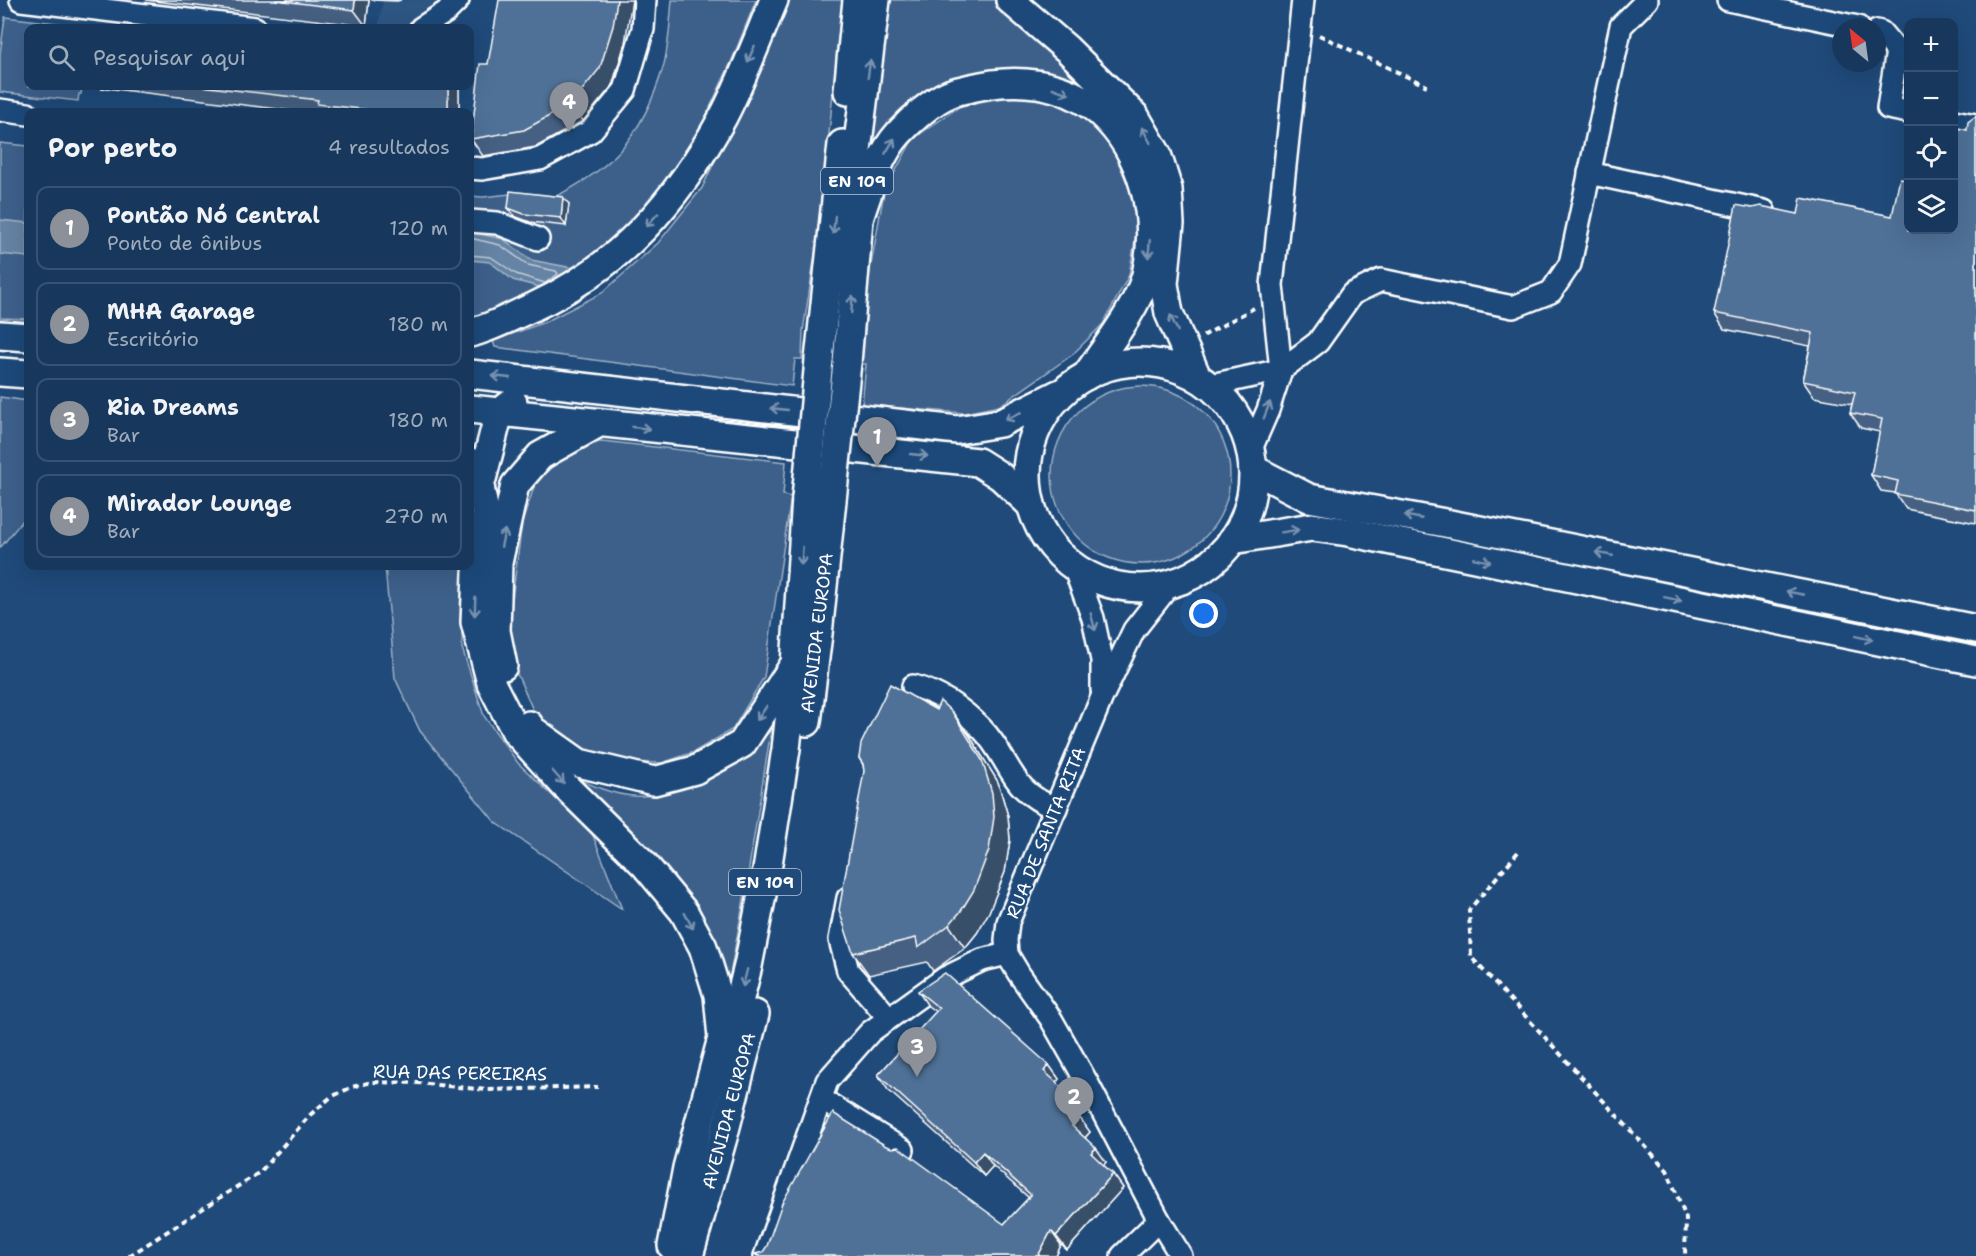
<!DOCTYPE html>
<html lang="pt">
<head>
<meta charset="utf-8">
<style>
  :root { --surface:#17385c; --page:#203f62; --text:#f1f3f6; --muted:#9eacbb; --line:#365272; --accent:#8c9099 }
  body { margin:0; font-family:"Shantell Sans",sans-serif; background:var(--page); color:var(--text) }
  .controls { position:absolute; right:18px; top:18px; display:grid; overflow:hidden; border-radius:12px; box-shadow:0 6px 24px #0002 }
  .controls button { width:54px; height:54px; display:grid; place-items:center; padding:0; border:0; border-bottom:2px solid var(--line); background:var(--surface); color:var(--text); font:30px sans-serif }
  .compass { position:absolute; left:1832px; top:18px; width:54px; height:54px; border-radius:50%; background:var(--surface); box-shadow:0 6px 24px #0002; rotate:331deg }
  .you { position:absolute; left:1204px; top:614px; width:21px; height:21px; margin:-15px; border:4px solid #fff; border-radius:50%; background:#1a73e8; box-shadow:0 0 0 9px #1a73e833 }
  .badge { display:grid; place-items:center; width:39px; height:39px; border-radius:50%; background:var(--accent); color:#fff; font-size:20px; font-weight:700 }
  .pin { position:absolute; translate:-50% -50px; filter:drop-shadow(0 2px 3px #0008) }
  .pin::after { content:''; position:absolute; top:32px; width:21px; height:18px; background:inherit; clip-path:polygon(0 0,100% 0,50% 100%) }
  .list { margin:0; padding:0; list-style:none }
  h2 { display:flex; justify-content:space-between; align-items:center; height:78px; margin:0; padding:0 24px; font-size:26px }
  h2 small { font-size:20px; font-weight:400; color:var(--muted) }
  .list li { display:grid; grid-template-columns:39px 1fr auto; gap:18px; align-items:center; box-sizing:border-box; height:84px; margin:0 12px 12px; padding:0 12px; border:2px solid var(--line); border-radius:12px }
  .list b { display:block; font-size:22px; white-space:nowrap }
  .list p { margin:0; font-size:20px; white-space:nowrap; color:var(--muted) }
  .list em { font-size:20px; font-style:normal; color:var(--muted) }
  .icon { flex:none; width:33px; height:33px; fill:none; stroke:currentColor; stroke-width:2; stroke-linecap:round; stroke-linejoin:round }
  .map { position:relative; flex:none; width:1976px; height:1256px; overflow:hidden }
  .search { position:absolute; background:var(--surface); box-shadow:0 6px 24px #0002; left:24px; top:24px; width:450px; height:66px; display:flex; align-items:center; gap:15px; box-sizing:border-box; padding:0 21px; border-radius:12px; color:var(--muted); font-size:22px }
  .panel { position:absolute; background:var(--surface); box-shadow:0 6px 24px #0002; left:24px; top:108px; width:450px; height:462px; border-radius:12px }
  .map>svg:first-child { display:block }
  .built { fill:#2e5683 }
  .green { fill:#3c618b; stroke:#9eb0c5; stroke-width:1.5 }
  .water { fill:#6583a4; stroke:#a3b5c8; stroke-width:1.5 }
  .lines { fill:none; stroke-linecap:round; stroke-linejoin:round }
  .shore { stroke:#c1cddb; stroke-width:1.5 }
  .minor-casing { stroke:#fff; stroke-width:26 }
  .major-casing { stroke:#fff; stroke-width:32 }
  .path { stroke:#fff; stroke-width:4; stroke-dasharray:6 4.5; stroke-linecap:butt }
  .minor { stroke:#1f4a7a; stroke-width:21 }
  .major { stroke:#1f4a7a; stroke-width:27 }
  .major-bridge-casing { stroke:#fff; stroke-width:32; stroke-linecap:butt }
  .major-bridge { stroke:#1f4a7a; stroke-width:27 }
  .wall { fill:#456182; stroke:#fff; stroke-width:1.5 }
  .shaded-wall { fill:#384f6a; stroke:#fff; stroke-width:1.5 }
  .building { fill:#507197; stroke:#fff; stroke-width:1.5 }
  .oneway { stroke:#7992af }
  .labels { text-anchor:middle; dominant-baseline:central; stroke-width:4.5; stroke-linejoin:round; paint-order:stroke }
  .shield { fill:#1f4a7a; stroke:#bcc9d7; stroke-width:1.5 }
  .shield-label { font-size:16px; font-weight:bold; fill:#fff }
  .street-label { font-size:18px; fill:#fff; stroke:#1f4a7a }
</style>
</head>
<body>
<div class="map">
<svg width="1976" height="1256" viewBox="0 0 1976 1256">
  <rect width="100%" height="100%" fill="#1f4a7a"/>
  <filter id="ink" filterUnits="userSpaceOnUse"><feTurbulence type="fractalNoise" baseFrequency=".0167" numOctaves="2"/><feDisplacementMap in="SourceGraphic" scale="12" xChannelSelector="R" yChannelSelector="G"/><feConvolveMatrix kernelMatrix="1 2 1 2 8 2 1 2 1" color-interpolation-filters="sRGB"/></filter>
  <g filter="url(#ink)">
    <path class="built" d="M383 0H474L447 28H378Z"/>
    <g class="green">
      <path d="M672 0H756L732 60 689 153 672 179 608 250 487 319 470 316V196L483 197 519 193 536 205C607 176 643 139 664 64 669 44 670 21 672 0Z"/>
      <path d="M785 0H842L821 216 803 331 802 359H795L792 386 495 347 493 341 545 322 602 293 658 243 702 188 744 99Z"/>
      <path d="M890 0H998L1102 96 1044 74 1015 69 987 71 935 88 876 144H873Z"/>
      <path d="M5 17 99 28H28V86H82L81 94H79L78 101 0 92V54Z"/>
      <path d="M1008 91 1049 99 1082 116 1112 147 1132 195 1137 229 1129 275 1103 324 1072 355 999 406 964 413 862 405 866 364H859L868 282 884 192 913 139 959 107Z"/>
      <path d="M0 143 28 146V319L0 318Z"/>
      <circle cx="1141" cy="475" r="89"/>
      <path d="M0 397 28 401V514L0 548Z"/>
      <path d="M602 441 786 462 783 495 791 497 764 677 733 729 694 752 662 763 622 762 585 753 556 737 533 710 514 667 509 623 522 523 536 481 567 454Z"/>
      <path d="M385 566H466L462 611V648L484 716 518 763 592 833 622 909 495 822 420 731 395 678Z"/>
      <path d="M771 730 744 899 728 985 564 772C585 782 610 795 634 796 671 798 717 781 745 756 754 748 762 739 771 730Z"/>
    </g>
    <g class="water">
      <path d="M0 220 28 223V257L0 254Z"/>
      <path d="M470 232 503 239 531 260 578 269 547 289 513 280 490 262 470 260Z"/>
    </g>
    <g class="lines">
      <path class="shore" d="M470 238 500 245 528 265 556 271 558 274 545 283 516 274 491 257 470 255"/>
      <g class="minor-casing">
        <g id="minor">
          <path d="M21 0 255 28"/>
          <path d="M1728 0 1858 27"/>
          <path d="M421 28 446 12 458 0"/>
          <path d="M1877 31 1881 32 1897 51 1888 108 1908 112"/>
          <path d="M0 110 28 114"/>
          <path d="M1954 121 1976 125"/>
          <path d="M470 168 482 169 540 159 591 131 625 90 643 29 645 0"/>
          <path d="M1589 173 1764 211"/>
          <path d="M470 221 497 223 538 239"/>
          <path d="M1211 385 1281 370 1318 342 1352 294 1381 280 1513 307 1551 292 1570 264 1621 26 1647 0"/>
          <path d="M1251 449 1268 410 1281 370 1272 285 1303 0"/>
          <path d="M1074 567 1093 618 1102 660V690"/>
          <path d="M1171 583 1134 630 1102 697 1008 922 1006 940 1007 954 1019 974 1051 1019 1089 1086 1159 1220 1181 1256"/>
          <path d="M913 686C939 693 963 709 982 729 1011 759 1009 792 1056 808"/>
          <path d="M848 898 840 940 848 971 889 1018"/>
          <path d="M821 1099 903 1150"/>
          <path d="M765 1256 827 1081 870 1032 945 978 982 960 1007 954"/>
          <path d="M1122 1256 1159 1220"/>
        </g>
      </g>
      <g class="major-casing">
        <g id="major">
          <path d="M1010 0 1067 49 1135 116 1157 154 1168 189 1170 224 1164 284 1169 313 1197 377"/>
          <path d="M848 91 857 0"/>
          <path d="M859 219C869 190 878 156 899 133 911 120 932 101 949 94 955 91 964 90 971 88 1015 77 1063 81 1099 112 1144 152 1159 218 1146 275 1138 307 1105 348 1086 376"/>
          <path d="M470 333C492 328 512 316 533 307 621 266 677 201 723 117 742 81 758 38 774 0"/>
          <path d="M0 335 28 337"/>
          <path d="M819 360 842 144"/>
          <circle cx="1140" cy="475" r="113"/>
          <path d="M847 363 859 219 856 158 876 0"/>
          <path d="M0 372 28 374"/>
          <path d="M470 374 957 430 1000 423 1058 394"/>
          <path d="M470 409 978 462 1000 476 1031 505"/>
          <path d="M470 462 480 487 486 517 477 573 475 622 491 683 516 732 566 787 645 865 684 912 703 947 718 995 722 1038 687 1168 672 1246"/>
          <path d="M1253 469 1309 498 1445 523 1976 629"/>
          <path d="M480 487 499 413 513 402"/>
          <path d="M1232 540 1312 527 1348 532 1976 661"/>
          <path d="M503 666 496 631 498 563 515 485 540 456 597 424"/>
          <path d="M807 722 818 634 832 500"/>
          <path d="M529 725 531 729 579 763 654 781 695 770 742 744 792 668"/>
          <path d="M729 1042 748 966 768 864 786 749 795 665 806 498"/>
          <path d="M689 1256 724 1134 755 1014"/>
        </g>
      </g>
      <g class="path">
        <path d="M1319 35 1427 86"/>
        <path d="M103 90V86"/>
        <path d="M1203 336 1254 308"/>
        <path d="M1518 852 1469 910 1471 957 1667 1170 1686 1218 1685 1256"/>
        <path d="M129 1256 260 1172 310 1115 331 1097 352 1087 372 1082 418 1083 487 1090 598 1087"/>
      </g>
      <use href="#minor" class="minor"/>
      <use href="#major" class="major"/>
      <g class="major-bridge-casing">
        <g id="major-bridge">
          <path d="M806 498 819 360"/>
          <path d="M832 500 847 363"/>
        </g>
      </g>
      <use href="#major-bridge" class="major-bridge"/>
    </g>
    <g class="wall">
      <path d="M146 0H369L366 26Z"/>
      <path d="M371 0H401L397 1Z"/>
      <path d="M625 43 612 86 583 121 536 147 483 156 471 139 488 64Z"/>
      <path d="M105 86H457L459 88V112H302L106 88Z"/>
      <path d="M1976 116V523L1906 509 1895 493 1881 491 1871 475 1880 432 1861 428 1850 413 1852 404 1814 397 1803 381 1810 346 1724 329 1714 313 1752 208 1908 230 1967 130Z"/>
      <path d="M569 204 566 226 530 222 514 216 508 208Z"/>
      <path d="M936 710 953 713 969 735 998 782 1008 816 1010 840 1005 872 989 912 977 933 965 948 933 971 927 962 869 975 853 953 864 771 863 765 859 758Z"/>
      <path d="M918 991 1049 1065 1059 1079 1056 1083 1076 1106 1072 1111 1090 1132 1085 1138 1106 1162 1103 1165 1113 1174 1123 1188 1067 1250 1061 1245 1056 1256H757L755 1254 1004 1224 1029 1198 993 1166 984 1176 888 1090 878 1075 936 1012 928 1006Z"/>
    </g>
    <g class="shaded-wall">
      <path d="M355 0H369L366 26 354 10Z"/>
      <path d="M617 0H632L625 43 612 86 583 121 571 104Z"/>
      <path d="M448 86H457L459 88V112H448Z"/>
      <path d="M563 197 569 204 566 226 561 218Z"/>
      <path d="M953 713 969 735 998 782 1008 816 1010 840 1005 872 989 912 977 933 965 948 949 925Z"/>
      <path d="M1049 1065 1059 1079 1054 1086 1044 1071Z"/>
      <path d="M1066 1091 1076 1106 1070 1113 1060 1099Z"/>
      <path d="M1080 1118 1090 1132 1082 1141 1072 1126Z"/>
      <path d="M1096 1148 1106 1162 1101 1168 1091 1153Z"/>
      <path d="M983 1152 993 1166 984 1176 974 1162Z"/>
      <path d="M1113 1174 1123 1188 1067 1250 1056 1236Z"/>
      <path d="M1051 1231 1061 1245 1056 1256H1038Z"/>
    </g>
    <g class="building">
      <path d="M275 0H355L354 10Z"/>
      <path d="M499 0H617L613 26 600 68 571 104 524 130 471 139 480 64H488Z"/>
      <path d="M200 86H448V112H388L317 104 318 100Z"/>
      <path d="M1976 116V510L1895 494 1898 481 1871 475 1882 419 1850 413 1855 392 1803 381 1813 333 1714 313 1736 205 1752 208 1761 206 1798 214 1801 198 1892 216 1900 178 1908 180V230H1953V127L1967 130 1968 122Z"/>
      <path d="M510 191 563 197 561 218 524 214 508 208Z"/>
      <path d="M890 684 936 710 940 701 953 713 982 760 992 793 994 817 989 850 974 890 961 911 949 925 918 948 916 938 853 953 839 910 864 771 863 764 859 758 861 744Z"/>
      <path d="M945 973 1049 1065 1044 1071 1066 1091 1060 1099 1080 1118 1072 1126 1096 1148 1091 1153 1113 1174 1056 1236 1051 1231 1038 1256H759L755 1254 763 1252 767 1246 782 1203 833 1113 886 1146 892 1148 898 1147 1004 1224 1031 1195 983 1152 974 1162 878 1075 939 1008 918 991Z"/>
    </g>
    <defs><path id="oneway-shaft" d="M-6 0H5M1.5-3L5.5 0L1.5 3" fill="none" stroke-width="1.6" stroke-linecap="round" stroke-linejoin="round" transform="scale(1.5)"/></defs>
    <g class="oneway">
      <use href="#oneway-shaft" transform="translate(751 54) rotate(114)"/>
      <use href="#oneway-shaft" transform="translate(869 69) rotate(-82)"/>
      <use href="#oneway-shaft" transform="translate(1061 91) rotate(20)"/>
      <use href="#oneway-shaft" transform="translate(1146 135) rotate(-119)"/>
      <use href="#oneway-shaft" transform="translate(890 146) rotate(-59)"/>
      <use href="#oneway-shaft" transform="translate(652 220) rotate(133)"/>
      <use href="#oneway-shaft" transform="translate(834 225) rotate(96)"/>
      <use href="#oneway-shaft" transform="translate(1149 249) rotate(95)"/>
      <use href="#oneway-shaft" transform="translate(852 304) rotate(-85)"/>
      <use href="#oneway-shaft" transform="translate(1174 323) rotate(-115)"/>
      <use href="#oneway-shaft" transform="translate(501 377) rotate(-174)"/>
      <use href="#oneway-shaft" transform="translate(779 409) rotate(-174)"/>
      <use href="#oneway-shaft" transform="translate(1267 410) rotate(-69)"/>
      <use href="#oneway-shaft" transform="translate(1013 416) rotate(154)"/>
      <use href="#oneway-shaft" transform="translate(641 428) rotate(6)"/>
      <use href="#oneway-shaft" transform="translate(919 455) rotate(6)"/>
      <use href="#oneway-shaft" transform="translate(1413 517) rotate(-169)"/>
      <use href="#oneway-shaft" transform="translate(1290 531) rotate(-9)"/>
      <use href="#oneway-shaft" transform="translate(503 538) rotate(-78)"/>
      <use href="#oneway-shaft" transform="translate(1604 554) rotate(-169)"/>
      <use href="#oneway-shaft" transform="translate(802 556) rotate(94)"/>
      <use href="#oneway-shaft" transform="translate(1482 560) rotate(12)"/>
      <use href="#oneway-shaft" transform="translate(1795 593) rotate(-169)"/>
      <use href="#oneway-shaft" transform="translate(1673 599) rotate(12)"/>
      <use href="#oneway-shaft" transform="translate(475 607) rotate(92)"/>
      <use href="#oneway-shaft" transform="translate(1093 622) rotate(75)"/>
      <use href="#oneway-shaft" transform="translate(1864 638) rotate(12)"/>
      <use href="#oneway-shaft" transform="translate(762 713) rotate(124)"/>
      <use href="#oneway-shaft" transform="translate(558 777) rotate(48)"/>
      <use href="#oneway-shaft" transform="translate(689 921) rotate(61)"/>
      <use href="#oneway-shaft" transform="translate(745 978) rotate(104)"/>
    </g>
  </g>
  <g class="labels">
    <g class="shield">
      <rect x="821" y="168" width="72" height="26" rx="4.5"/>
      <rect x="729" y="869" width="72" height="26" rx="4.5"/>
    </g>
    <g class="shield-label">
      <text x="857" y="181">EN 109</text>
      <text x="765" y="882">EN 109</text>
    </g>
    <g class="street-label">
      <text transform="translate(817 633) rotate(-83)">AVENIDA EUROPA</text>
      <text transform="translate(1046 833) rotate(-68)">RUA DE SANTA RITA</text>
      <text transform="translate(460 1073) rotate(1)">RUA DAS PEREIRAS</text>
      <text transform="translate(729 1111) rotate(-75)">AVENIDA EUROPA</text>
    </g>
  </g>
</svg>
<div class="controls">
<button>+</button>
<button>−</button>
<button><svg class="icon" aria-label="locate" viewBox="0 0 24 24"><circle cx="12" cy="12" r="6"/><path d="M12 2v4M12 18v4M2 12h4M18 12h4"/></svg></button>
<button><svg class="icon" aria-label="layers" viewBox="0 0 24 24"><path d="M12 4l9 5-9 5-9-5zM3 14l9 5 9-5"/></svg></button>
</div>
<svg class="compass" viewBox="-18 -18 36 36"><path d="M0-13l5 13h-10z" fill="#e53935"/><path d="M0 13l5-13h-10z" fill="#9eacbb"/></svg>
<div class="you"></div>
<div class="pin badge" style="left:877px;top:467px">1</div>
<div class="pin badge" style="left:1074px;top:1127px">2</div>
<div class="pin badge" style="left:917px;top:1077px">3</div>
<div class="pin badge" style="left:569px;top:132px">4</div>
<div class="search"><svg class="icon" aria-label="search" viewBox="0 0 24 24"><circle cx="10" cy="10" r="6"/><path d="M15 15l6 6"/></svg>Pesquisar aqui</div>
<section class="panel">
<h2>Por perto<small>4 resultados</small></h2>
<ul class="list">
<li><span class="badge">1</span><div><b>Pontão Nó Central</b><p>Ponto de ônibus</p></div><em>120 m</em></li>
<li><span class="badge">2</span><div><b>MHA Garage</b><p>Escritório</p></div><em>180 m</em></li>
<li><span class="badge">3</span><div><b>Ria Dreams</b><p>Bar</p></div><em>180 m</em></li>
<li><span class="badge">4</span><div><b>Mirador Lounge</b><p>Bar</p></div><em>270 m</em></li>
</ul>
</section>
</div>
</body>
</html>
